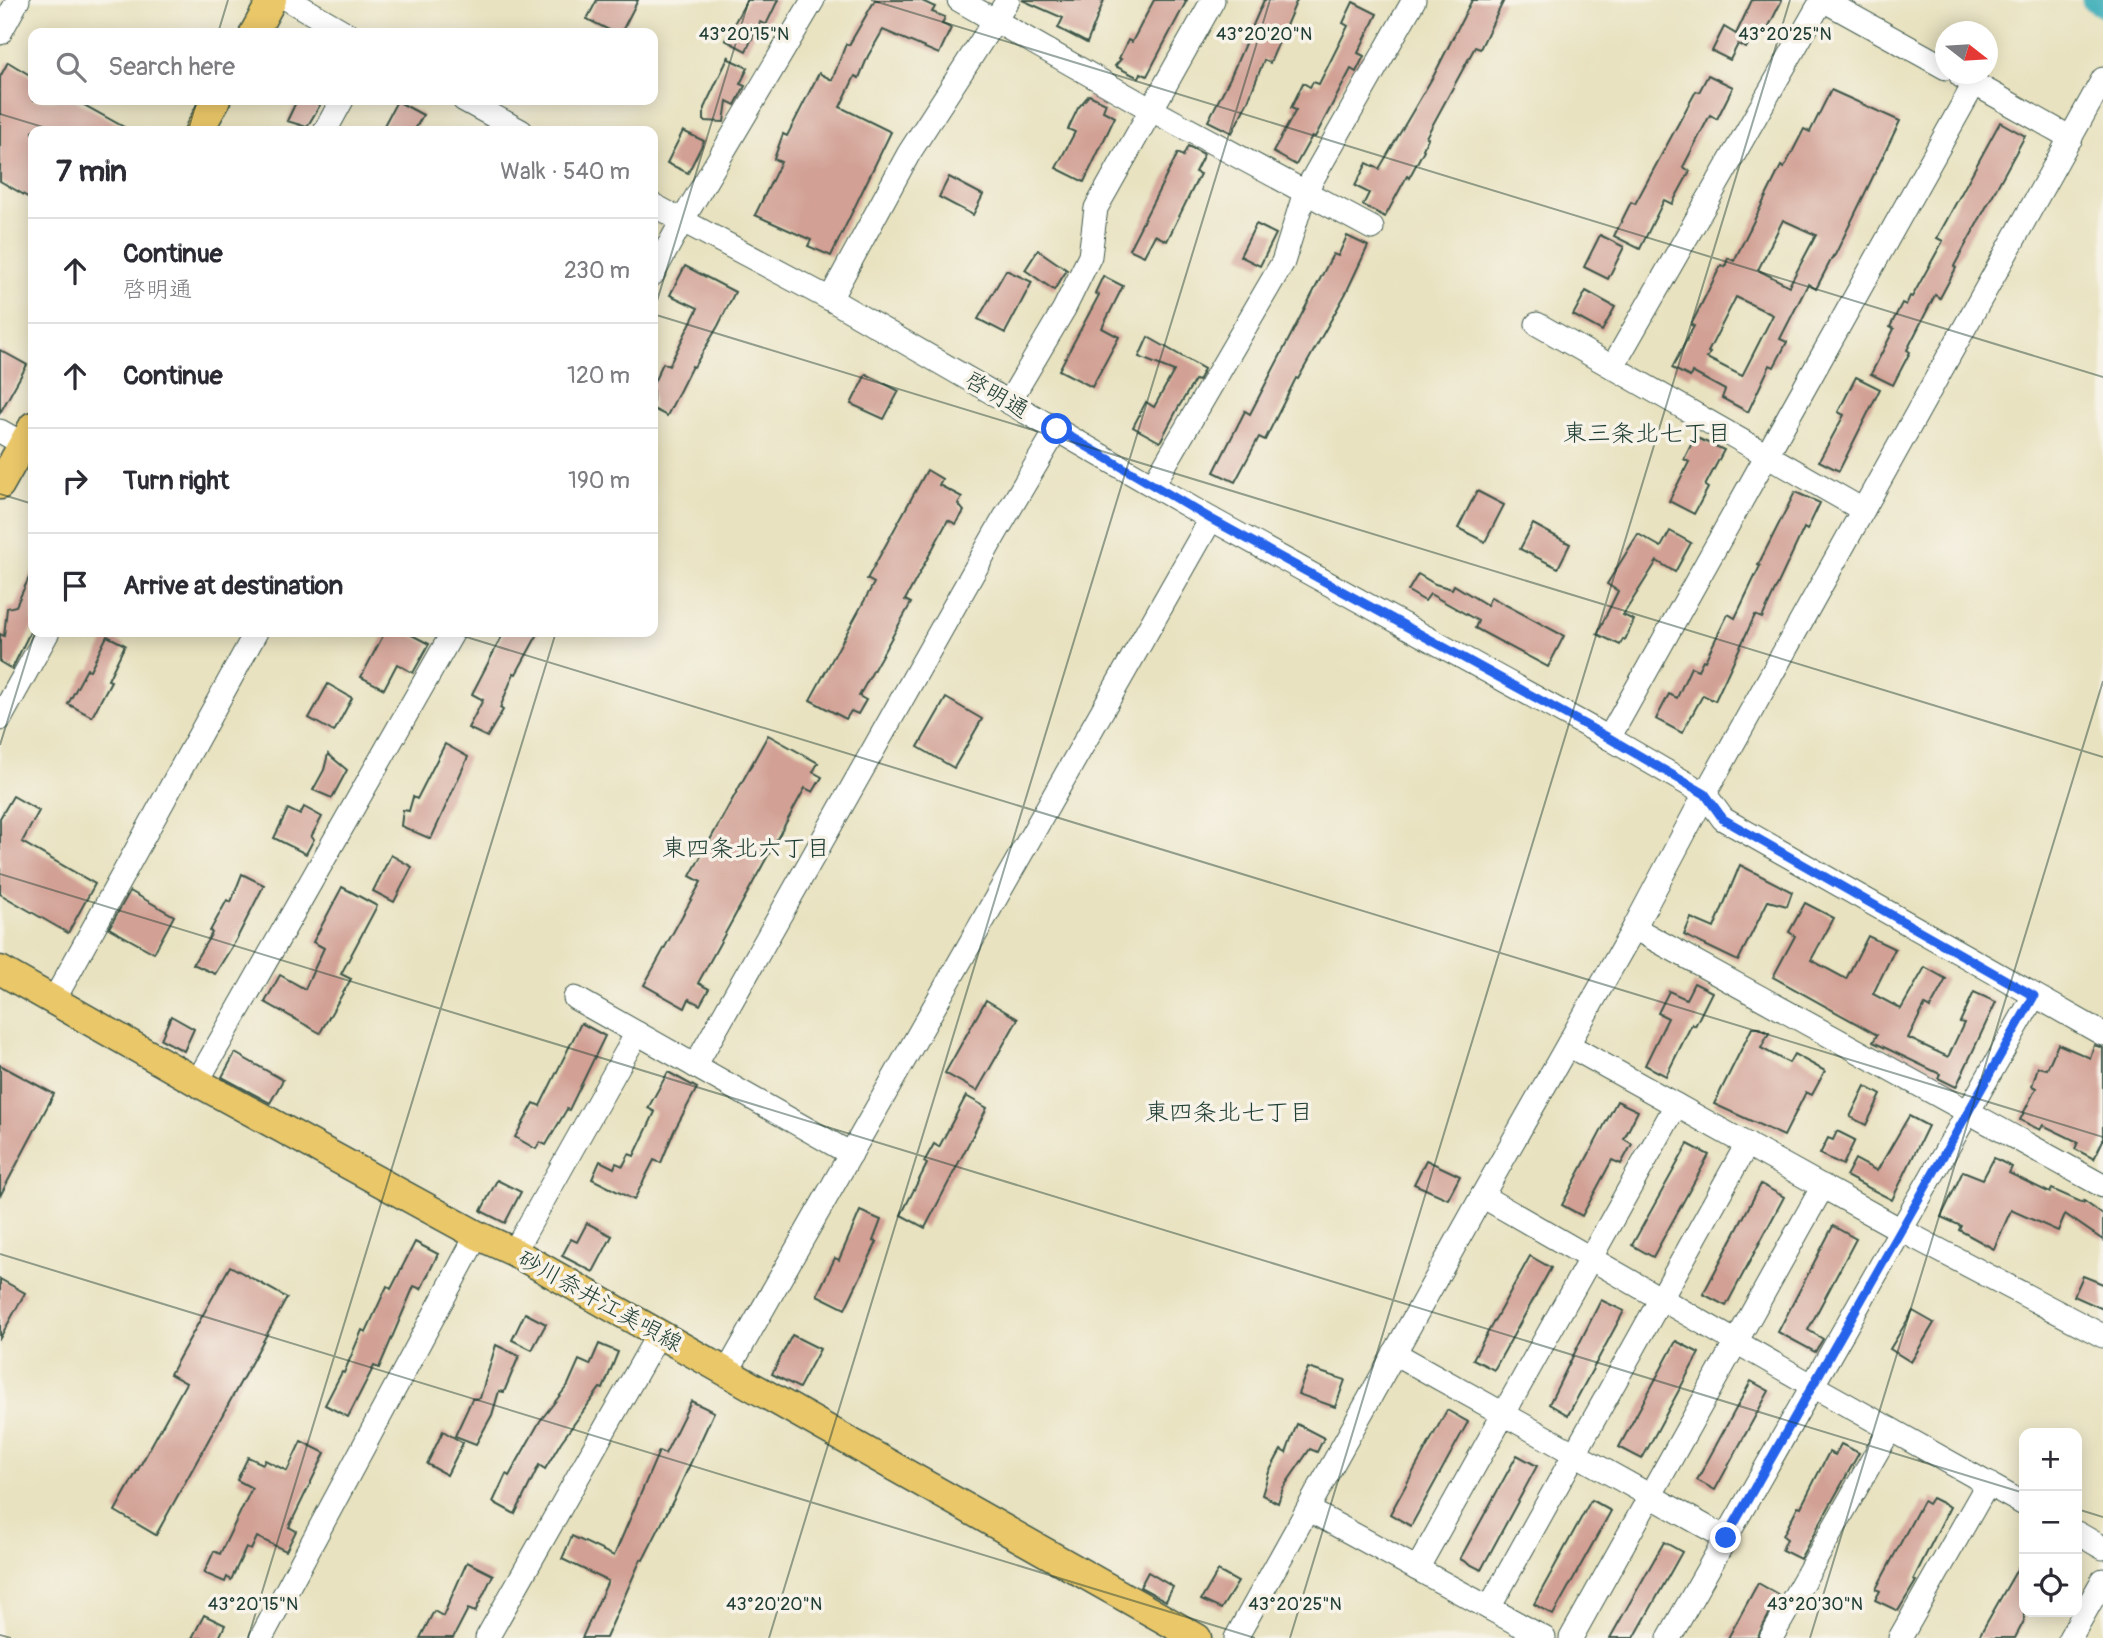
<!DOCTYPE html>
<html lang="en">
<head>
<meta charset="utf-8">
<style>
  :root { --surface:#fff; --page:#f2f2f3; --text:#2b2b33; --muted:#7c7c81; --line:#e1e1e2 }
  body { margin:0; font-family:Pangolin,"Klee One",sans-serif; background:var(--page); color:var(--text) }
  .controls { position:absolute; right:21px; bottom:21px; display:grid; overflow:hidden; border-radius:14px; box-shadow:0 4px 18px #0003 }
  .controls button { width:63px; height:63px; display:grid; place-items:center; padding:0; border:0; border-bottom:2px solid var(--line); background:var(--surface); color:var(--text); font:35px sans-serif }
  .compass { position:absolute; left:1935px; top:21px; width:63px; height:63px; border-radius:50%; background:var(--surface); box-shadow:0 4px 18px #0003; rotate:107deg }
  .stop { position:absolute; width:21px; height:21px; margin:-16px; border:5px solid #2563eb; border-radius:50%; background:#fff }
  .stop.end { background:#2563eb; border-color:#fff; box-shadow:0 2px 7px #0008 }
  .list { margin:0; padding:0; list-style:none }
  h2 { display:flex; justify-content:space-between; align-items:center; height:91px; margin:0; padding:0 28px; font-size:30px }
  h2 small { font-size:23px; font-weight:400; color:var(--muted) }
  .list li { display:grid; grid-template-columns:46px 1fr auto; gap:21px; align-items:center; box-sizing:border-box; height:105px; padding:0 28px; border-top:2px solid var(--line) }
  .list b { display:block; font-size:26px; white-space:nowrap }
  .list p { margin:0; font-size:23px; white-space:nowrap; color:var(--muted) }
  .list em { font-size:23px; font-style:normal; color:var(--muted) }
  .icon { flex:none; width:38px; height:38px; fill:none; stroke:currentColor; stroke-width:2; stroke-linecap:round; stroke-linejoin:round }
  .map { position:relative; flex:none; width:2103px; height:1638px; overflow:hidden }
  .search { position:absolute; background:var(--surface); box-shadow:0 4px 18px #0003; left:28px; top:28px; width:630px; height:77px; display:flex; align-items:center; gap:18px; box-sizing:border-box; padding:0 24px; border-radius:14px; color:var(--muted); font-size:26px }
  .panel { position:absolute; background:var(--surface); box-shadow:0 4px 18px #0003; left:28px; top:126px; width:630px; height:511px; border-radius:14px }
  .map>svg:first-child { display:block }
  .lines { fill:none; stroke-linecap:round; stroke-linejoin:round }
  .canal { stroke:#3daeb9; stroke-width:23 }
  .building { fill:#d2a094; fill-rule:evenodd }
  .minor-casing { stroke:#3d5649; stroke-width:25 }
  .major-casing { stroke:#3d5649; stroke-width:31 }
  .minor { stroke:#fff; stroke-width:23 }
  .major { stroke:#eac769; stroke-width:28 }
  .route { stroke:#2563eb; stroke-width:9 }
  .ticks { fill:none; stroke:#1f3d34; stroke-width:2; stroke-opacity:0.45 }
  .labels { text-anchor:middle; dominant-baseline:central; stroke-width:7; stroke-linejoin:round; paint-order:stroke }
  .street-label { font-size:23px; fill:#1f3d34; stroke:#f7f3e8 }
  .neighbourhood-label { font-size:24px; fill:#1f3d34; stroke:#f7f3e8 }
  .ticks-label { font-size:18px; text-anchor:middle; fill:#1f3d34; stroke:#f7f3e8; stroke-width:7; stroke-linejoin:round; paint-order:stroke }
</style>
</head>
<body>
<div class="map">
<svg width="2103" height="1638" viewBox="0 0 2103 1638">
  <rect width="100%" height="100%" fill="#f7f3e8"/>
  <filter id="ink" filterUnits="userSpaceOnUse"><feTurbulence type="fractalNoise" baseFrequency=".0143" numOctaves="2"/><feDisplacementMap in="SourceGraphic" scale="14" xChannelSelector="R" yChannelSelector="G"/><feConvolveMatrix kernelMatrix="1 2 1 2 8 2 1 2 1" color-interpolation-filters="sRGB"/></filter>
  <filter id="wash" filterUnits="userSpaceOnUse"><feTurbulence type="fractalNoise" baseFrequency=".00686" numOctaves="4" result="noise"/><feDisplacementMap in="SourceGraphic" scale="28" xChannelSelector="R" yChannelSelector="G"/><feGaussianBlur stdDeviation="1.57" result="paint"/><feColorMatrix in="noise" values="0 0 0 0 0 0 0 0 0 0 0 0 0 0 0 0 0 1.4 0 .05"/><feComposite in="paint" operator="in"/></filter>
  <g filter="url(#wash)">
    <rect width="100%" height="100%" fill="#e8e2c0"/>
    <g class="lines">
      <path class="canal" d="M2093 0 2103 6"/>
    </g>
    <g id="blocks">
      <g class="building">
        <path d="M597 0H638L621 33H615L587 19Z"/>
        <path d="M747 0H778L766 25 760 22 746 51 725 40Z"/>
        <path d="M875 0H920L935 7 932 12 945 17 942 24 951 28 939 54 883 30 868 56 859 78 855 76 840 107 891 132 831 256 808 246 811 240 755 215 781 162 774 159 783 134 787 136 819 73 832 80 846 44 849 45Z"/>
        <path d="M1022 0H1104L1087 43 1058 28 1063 18Z"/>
        <path d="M1154 0H1187L1147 76 1141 73 1139 78 1115 66 1121 59 1119 58 1128 40 1132 42Z"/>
        <path d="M1264 0H1297L1270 63 1264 60 1248 101 1232 133 1208 121 1230 78Z"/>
        <path d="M1472 0H1504L1480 49 1475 47 1426 137 1428 138 1423 149 1424 150 1409 178 1407 176 1385 217 1363 205 1369 193 1355 186 1367 163 1379 169 1434 75Z"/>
        <path d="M1752 0H1782L1765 34 1756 30 1746 48 1738 44 1730 60 1712 51 1724 27 1736 34Z"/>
        <path d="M1353 2 1377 14 1358 53 1364 56 1356 72 1351 69 1315 137 1312 136 1296 165 1273 152 1296 110 1291 108 1303 83 1310 87 1313 82 1319 84 1348 26 1343 23Z"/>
        <path d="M729 56V59L748 68 740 84 745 86 735 105 727 101 724 122 704 121V108Z"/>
        <path d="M8 62 33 77V100H75L131 131H33V200L0 181V77Z"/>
        <path d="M1708 75 1733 87 1717 119 1710 115 1683 167 1690 171 1672 204 1664 200 1640 249 1614 236 1631 202 1635 204 1696 91 1699 92Z"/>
        <path d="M1831 90 1900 121 1834 257 1833 256 1816 289 1808 284 1780 339 1787 342 1774 367 1770 365 1748 412 1722 398 1725 390 1692 372 1690 377 1672 368 1694 326 1691 325 1721 265 1725 267 1728 258 1734 261 1781 166 1784 168 1804 129 1810 132ZM1783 220 1816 235 1789 286 1758 270ZM1736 297 1773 315 1742 376 1707 358 1710 353 1708 352Z"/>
        <path d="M1089 95 1106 103 1103 111 1115 117 1084 182 1056 168 1075 132 1068 129 1078 108Z"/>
        <path d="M297 100H323L307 127 287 121Z"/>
        <path d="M397 101 423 115 414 131H381Z"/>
        <path d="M2000 122 2025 136 1954 266 1956 268 1940 298 1935 295 1907 350 1910 352 1893 385 1871 374 1894 329 1890 327 1902 303 1906 305 1910 296 1912 297 1943 241 1937 238Z"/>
        <path d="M683 131 704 141 688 173 667 163Z"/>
        <path d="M1188 146 1204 154 1195 172 1200 174 1167 241 1155 235 1144 256 1129 249 1178 153 1183 156Z"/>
        <path d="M949 177 983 195 973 215 939 197Z"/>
        <path d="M1256 224 1276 234 1260 266 1240 256Z"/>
        <path d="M1600 235 1624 247 1608 279 1584 267Z"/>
        <path d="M1347 236 1368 246 1346 293 1298 379 1296 378 1265 440 1259 437 1235 482 1214 472 1245 411 1250 414 1333 254 1338 256Z"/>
        <path d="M1038 250 1067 270 1054 290 1025 270Z"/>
        <path d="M685 266 735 292 718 326 694 367 692 366 667 416 653 409V384L663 363 669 366 698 308 670 295Z"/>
        <path d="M1006 270 1032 282 1005 333 978 319Z"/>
        <path d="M1103 276 1123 286 1102 328 1119 337 1092 387 1059 370 1099 295 1095 293Z"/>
        <path d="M1586 291 1615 307 1602 331 1573 315Z"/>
        <path d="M1148 337 1204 369 1198 381 1195 380 1178 408 1160 442 1133 427 1146 402 1154 407 1174 371 1139 357Z"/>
        <path d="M0 350 27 365 0 413Z"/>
        <path d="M866 374 899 391 884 419 851 404Z"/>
        <path d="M1856 377 1880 389 1839 471 1819 461 1844 415 1838 412Z"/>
        <path d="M1695 437 1724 450 1705 486 1708 488 1694 514 1669 501 1689 462 1684 459Z"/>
        <path d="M927 470 942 479 939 485 962 497 958 504 964 511 956 524 948 520 905 600 911 603 859 696 866 700 858 714 851 711 846 719 810 700 874 583 867 579Z"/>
        <path d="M1477 491 1504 505 1485 542 1458 528Z"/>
        <path d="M1795 492 1820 503 1807 530 1804 528 1762 618 1755 615 1715 701 1703 695 1682 733 1656 719 1669 694 1677 698 1691 667 1698 670 1703 660 1705 661 1728 614 1735 618 1760 566 1758 565Z"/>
        <path d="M1533 524 1570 544 1558 568 1520 549Z"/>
        <path d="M1670 531 1691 543 1675 572 1657 561 1623 615 1634 620 1625 640 1623 639 1620 645 1597 634 1618 591 1607 584 1638 534 1661 547Z"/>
        <path d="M33 569V626L12 669 0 662V634L4 636 7 608 16 606Z"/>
        <path d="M1418 574 1435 584 1452 589 1454 585 1487 605 1491 597 1564 636 1548 667 1475 628 1478 621 1430 594 1425 601 1408 591Z"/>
        <path d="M385 632H406L429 644 413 673 397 664 384 689 361 677Z"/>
        <path d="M504 632H539L516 674 514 673 500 708 503 710 487 737 468 728 483 700 472 694Z"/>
        <path d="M107 636 125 645 108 680 111 681 92 717 68 704 87 669 90 670Z"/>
        <path d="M328 684 352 698 334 732 309 718Z"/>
        <path d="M946 698 982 719 954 768 918 747Z"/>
        <path d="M768 735 818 763 813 772 822 777 813 792 805 788 698 983 709 989 700 1005 689 999 685 1008 644 985 701 882 690 876Z"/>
        <path d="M445 744 468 757 431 839 401 826 403 810 409 811 413 797 417 799Z"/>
        <path d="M328 754 347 770 332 798 313 790 324 770Z"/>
        <path d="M13 796 39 811 22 842 95 884 68 933 0 894V818Z"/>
        <path d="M304 807 322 817 311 837 314 839 306 854 274 838 288 809 300 815Z"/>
        <path d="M391 855 412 867 394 902 373 891Z"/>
        <path d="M1740 865 1792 892 1787 906 1768 901 1738 961 1684 935 1691 918 1714 928Z"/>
        <path d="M242 874 264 885 236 940 215 974 193 964 212 933 210 931 227 900 231 902Z"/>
        <path d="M342 887 377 906 341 974 351 979 320 1033 265 1002 280 975 305 989 324 948 313 942Z"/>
        <path d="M130 891 174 916 154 953 109 928Z"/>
        <path d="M1805 903 1834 918 1811 960 1846 979 1868 936 1895 949 1873 994 1901 1009 1925 967 1946 979 1930 1008 1925 1005 1908 1038 1948 1057 1964 1023 1960 1022 1974 992 1996 1002 1956 1087 1938 1078 1940 1074 1873 1042 1877 1035 1773 977 1795 936 1789 932Z"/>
        <path d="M1694 983 1712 992 1695 1026 1692 1024 1666 1076 1645 1065 1668 1018 1658 1013 1669 991 1686 999Z"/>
        <path d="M986 1000 1018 1019 977 1091 945 1073Z"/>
        <path d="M171 1016 194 1029 184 1051 161 1039Z"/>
        <path d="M581 1023 605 1036 569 1110 567 1109 546 1145 540 1142 536 1149 515 1137 534 1103 540 1106Z"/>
        <path d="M1752 1028H1759L1769 1033 1761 1048 1789 1063 1794 1054 1825 1071 1812 1095 1806 1092 1784 1136 1714 1104Z"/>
        <path d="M2058 1044 2090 1058 2094 1045 2103 1048V1140L2094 1159 2075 1149 2078 1142 2043 1125 2040 1130 2020 1120 2036 1088 2032 1086 2038 1067 2047 1069Z"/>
        <path d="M235 1053 283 1080 270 1103 222 1077Z"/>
        <path d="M0 1065 54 1094 0 1196Z"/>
        <path d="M668 1072 697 1088 674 1131 661 1163 654 1160 634 1200 592 1179 600 1161 614 1168 616 1163 623 1166 629 1154 634 1156 655 1112 648 1108Z"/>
        <path d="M1865 1086 1881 1095 1866 1125 1850 1117Z"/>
        <path d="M966 1096 987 1108 925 1228 901 1215 927 1164 924 1162 934 1144 939 1147Z"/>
        <path d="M1617 1101 1638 1111 1624 1139 1632 1144 1621 1164 1612 1160 1582 1216 1562 1205Z"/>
        <path d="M1909 1116 1928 1126 1892 1200 1846 1176 1855 1159 1877 1171Z"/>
        <path d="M1837 1131 1855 1140 1843 1165 1820 1154 1828 1138 1833 1140Z"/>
        <path d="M1688 1144 1709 1155 1653 1257 1632 1245Z"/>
        <path d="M1994 1158 2012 1167 2009 1173 2050 1193 2052 1189 2083 1203 2084 1201 2103 1215V1240L2065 1214 2058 1231 2011 1210 1994 1249 1959 1230 1961 1226 1941 1217 1963 1171 1983 1179Z"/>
        <path d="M1426 1160 1460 1176 1448 1199 1414 1184Z"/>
        <path d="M497 1180 521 1192 505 1223 481 1211Z"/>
        <path d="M1761 1184 1784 1197 1726 1306 1703 1294Z"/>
        <path d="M860 1211 881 1220 873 1241 877 1242 845 1309 817 1295 835 1258 839 1260Z"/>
        <path d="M587 1223 612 1236 593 1272 562 1256 571 1239 577 1242Z"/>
        <path d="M1833 1226 1856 1239 1808 1330 1823 1339 1815 1352 1778 1332Z"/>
        <path d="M415 1242 438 1254 421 1289 414 1286 379 1368 374 1366 348 1417 325 1405 342 1372 344 1373 362 1330 366 1332 387 1286 391 1289Z"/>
        <path d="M1530 1256 1551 1268 1494 1370 1473 1359Z"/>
        <path d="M230 1266 287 1298 156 1535 115 1511 186 1383 170 1374Z"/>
        <path d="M2083 1276 2103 1284V1309L2074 1296Z"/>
        <path d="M0 1279 25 1293 0 1338Z"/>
        <path d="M1601 1300 1624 1311 1568 1415 1549 1404Z"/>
        <path d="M1913 1311 1934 1323 1911 1362 1890 1349Z"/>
        <path d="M525 1313 546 1324 532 1350 512 1340Z"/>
        <path d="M792 1335 820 1349 799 1388 772 1374Z"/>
        <path d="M1676 1341 1699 1353 1642 1459 1619 1447Z"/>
        <path d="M599 1344 618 1352 603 1389 600 1388 561 1442 545 1469 539 1465 515 1514 493 1502 506 1474 509 1476 540 1421 568 1385 579 1360 590 1365Z"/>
        <path d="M496 1345 519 1356 504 1392 499 1391 492 1415 476 1444 455 1436 472 1399 480 1398Z"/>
        <path d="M1308 1368 1345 1380 1335 1407 1298 1394Z"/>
        <path d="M1751 1381 1769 1391 1715 1490 1697 1480Z"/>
        <path d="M691 1401 714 1412 674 1499 643 1560 641 1559 606 1638H582L608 1581 562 1559 572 1536 614 1556 659 1451 665 1454Z"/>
        <path d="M1447 1410 1468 1422 1411 1526 1390 1514Z"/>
        <path d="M1297 1424 1324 1438 1317 1452 1310 1449 1283 1488 1278 1503 1262 1495 1269 1472 1281 1450 1286 1453Z"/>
        <path d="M443 1431 463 1443 447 1475 427 1464Z"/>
        <path d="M301 1441 325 1453 289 1527 296 1531 286 1551 257 1537 251 1550 246 1548 231 1580 227 1577 225 1582 204 1573 214 1551 220 1554 252 1488 237 1480 248 1457 263 1464 265 1460 287 1471Z"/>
        <path d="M1841 1444 1859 1453 1800 1559 1782 1550 1787 1539 1783 1536 1798 1506 1801 1507 1829 1452 1835 1455Z"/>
        <path d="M1517 1455 1537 1466 1481 1570 1460 1559Z"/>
        <path d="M1932 1498 1950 1507 1913 1580 1916 1581 1898 1611 1875 1600 1880 1591 1876 1589 1923 1501 1928 1504Z"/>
        <path d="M1591 1500 1611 1511 1553 1615 1534 1604Z"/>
        <path d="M1664 1542 1682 1552 1634 1638H1610Z"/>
        <path d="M2024 1557V1621L2015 1638H1978Z"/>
        <path d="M467 1562 493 1575 475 1612 468 1609 453 1638H420L434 1611 443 1616Z"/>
        <path d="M1218 1571 1238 1582 1221 1609 1201 1600Z"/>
        <path d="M1148 1572 1173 1587 1166 1601 1140 1587Z"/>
        <path d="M1758 1583 1779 1595 1757 1638H1728Z"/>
        <path d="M204 1615 225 1625 219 1638H192Z"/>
      </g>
    </g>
  </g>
  <g filter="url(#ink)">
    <use href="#blocks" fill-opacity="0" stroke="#3d5649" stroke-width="2"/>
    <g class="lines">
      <g class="minor-casing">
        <g id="minor">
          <path d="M289 0 346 33"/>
          <path d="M959 0 1150 109 1372 228"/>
          <path d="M1823 0 1946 68"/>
          <path d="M0 33 18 0"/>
          <path d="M1961 76 2071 138"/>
          <path d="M464 100 521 131"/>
          <path d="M325 131 342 100"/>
          <path d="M653 205 830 299 1211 519 1609 738 1705 794 1723 819 2103 1034"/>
          <path d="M653 274 682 221 813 0"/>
          <path d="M830 299 909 153 1008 0"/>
          <path d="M1537 324 1863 510"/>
          <path d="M1613 366 1822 0"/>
          <path d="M1009 402 1064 309 1090 256 1096 208 1213 0"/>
          <path d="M0 431 23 444"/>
          <path d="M1153 485 1283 262 1305 192 1414 0"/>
          <path d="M0 719 48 632"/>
          <path d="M1609 738 1974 84"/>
          <path d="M1634 928 2103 1186"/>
          <path d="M575 998 851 1154"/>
          <path d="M54 1000 256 632"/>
          <path d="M1568 1045 1901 1230 2103 1336"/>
          <path d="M695 1066 995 534 1057 429"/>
          <path d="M197 1082 453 632"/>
          <path d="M1482 1196 1813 1386 2024 1504"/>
          <path d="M514 1252 637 1033"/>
          <path d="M1394 1353 1726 1538"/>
          <path d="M727 1372 1211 519"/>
          <path d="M1309 1510 1544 1638"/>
          <path d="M2077 1533 2103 1548"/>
          <path d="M1417 1569 1676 1105"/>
          <path d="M1489 1608 1747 1144"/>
          <path d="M261 1638 477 1235"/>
          <path d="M487 1638 659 1333"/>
          <path d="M1236 1638 1482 1196 1634 928 1705 794 2103 79"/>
          <path d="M1571 1638 1823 1186"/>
          <path d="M1669 1638 2034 996"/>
          <path d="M1771 1638 1890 1429"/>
          <path d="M1900 1638 1988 1483"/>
          <path d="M2070 1638 2103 1580"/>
        </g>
      </g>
      <g class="major-casing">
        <g id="major">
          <path d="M254 33 272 0"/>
          <path d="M199 131 216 100"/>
          <path d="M0 485 33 426"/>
          <path d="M0 970 197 1082 477 1235 514 1252 1197 1638"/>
        </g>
      </g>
      <use href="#minor" class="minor"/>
      <use href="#major" class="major"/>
    </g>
  </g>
  <g class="lines" filter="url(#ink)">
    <path class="route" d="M1057 429 1211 519 1609 738 1705 794 1723 819 2034 996 1726 1538"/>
  </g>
  <path class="ticks" d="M871 0 2103 377M218 33 228 0M0 114 56 131M188 131 197 100M653 314 2103 757M653 314 749 0M0 494 33 504M450 632 2103 1137M0 745 35 632M0 874 2024 1493M0 1254 1255 1638M2077 1509 2103 1517M0 1635 11 1638M248 1638 556 632M769 1638 1270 0M1290 1638 1790 0M1810 1638 2103 681"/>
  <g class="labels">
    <g class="street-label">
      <text transform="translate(997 395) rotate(30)">啓明通</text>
      <text transform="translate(600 1301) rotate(29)">砂川奈井江美唄線</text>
    </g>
    <g class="neighbourhood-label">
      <text x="1647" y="433">東三条北七丁目</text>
      <text x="746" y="848">東四条北六丁目</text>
      <text x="1229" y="1112">東四条北七丁目</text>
    </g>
  </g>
  <g class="ticks-label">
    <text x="744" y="40">43°20'15"N</text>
    <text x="1264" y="40">43°20'20"N</text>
    <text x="1785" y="40">43°20'25"N</text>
    <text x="253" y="1610">43°20'15"N</text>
    <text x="774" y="1610">43°20'20"N</text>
    <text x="1295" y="1610">43°20'25"N</text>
    <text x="1815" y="1610">43°20'30"N</text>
  </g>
</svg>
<div class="controls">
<button>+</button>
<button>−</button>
<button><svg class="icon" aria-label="locate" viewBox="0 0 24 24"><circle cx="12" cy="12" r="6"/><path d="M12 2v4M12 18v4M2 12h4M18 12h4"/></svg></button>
</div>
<svg class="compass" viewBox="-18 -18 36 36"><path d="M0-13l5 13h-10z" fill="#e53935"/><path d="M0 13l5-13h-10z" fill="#7c7c81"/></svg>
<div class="stop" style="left:1057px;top:429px"></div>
<div class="stop end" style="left:1726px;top:1538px"></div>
<div class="search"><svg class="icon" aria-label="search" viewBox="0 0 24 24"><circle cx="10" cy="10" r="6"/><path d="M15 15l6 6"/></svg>Search here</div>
<section class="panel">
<h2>7 min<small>Walk · 540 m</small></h2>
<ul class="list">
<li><svg class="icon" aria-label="ahead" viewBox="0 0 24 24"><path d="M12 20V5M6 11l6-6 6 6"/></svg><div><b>Continue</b><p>啓明通</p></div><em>230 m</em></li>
<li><svg class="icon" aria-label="ahead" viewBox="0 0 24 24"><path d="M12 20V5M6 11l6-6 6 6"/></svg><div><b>Continue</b></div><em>120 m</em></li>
<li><svg class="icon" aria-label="right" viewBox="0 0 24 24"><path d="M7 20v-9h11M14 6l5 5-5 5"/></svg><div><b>Turn right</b></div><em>190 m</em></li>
<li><svg class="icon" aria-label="arrive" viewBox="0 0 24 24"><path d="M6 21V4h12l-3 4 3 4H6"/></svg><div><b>Arrive at destination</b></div></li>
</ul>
</section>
</div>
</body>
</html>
